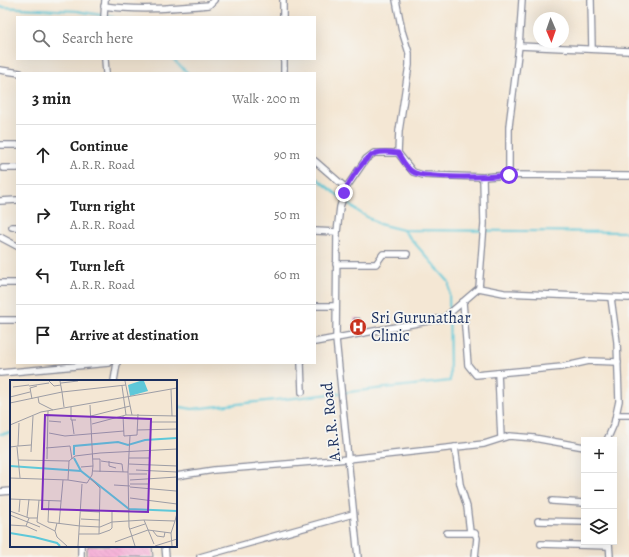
<!DOCTYPE html>
<html lang="en">
<head>
<meta charset="utf-8">
<style>
  :root { --surface:#fff; --page:#f2f2f2; --text:#222; --muted:#767676; --line:#e0e0e0 }
  body { margin:0; font-family:Alegreya,serif; background:var(--page); color:var(--text) }
  .controls { position:absolute; right:12px; bottom:12px; display:grid; overflow:hidden; border-radius:0px; box-shadow:0 4px 16px #0002 }
  .controls button { width:36px; height:36px; display:grid; place-items:center; padding:0; border:0; border-bottom:1px solid var(--line); background:var(--surface); color:var(--text); font:20px sans-serif }
  .compass { position:absolute; left:533px; top:12px; width:36px; height:36px; border-radius:50%; background:var(--surface); box-shadow:0 4px 16px #0002; rotate:178deg }
  .stop { position:absolute; width:12px; height:12px; margin:-9px; border:3px solid #7c3aed; border-radius:50%; background:#fff }
  .stop.end { background:#7c3aed; border-color:#fff; box-shadow:0 1px 4px #0008 }
  .list { margin:0; padding:0; list-style:none }
  h2 { display:flex; justify-content:space-between; align-items:center; height:52px; margin:0; padding:0 16px; font-size:17px }
  h2 small { font-size:13px; font-weight:400; color:var(--muted) }
  .list li { display:grid; grid-template-columns:26px 1fr auto; gap:12px; align-items:center; box-sizing:border-box; height:60px; padding:0 16px; border-top:1px solid var(--line) }
  .list b { display:block; font-size:15px; white-space:nowrap }
  .list p { margin:0; font-size:13px; white-space:nowrap; color:var(--muted) }
  .list em { font-size:13px; font-style:normal; color:var(--muted) }
  .icon { flex:none; width:22px; height:22px; fill:none; stroke:currentColor; stroke-width:2; stroke-linecap:round; stroke-linejoin:round }
  .map { position:relative; flex:none; width:629px; height:557px; overflow:hidden }
  .search { position:absolute; background:var(--surface); box-shadow:0 4px 16px #0002; left:16px; top:16px; width:300px; height:44px; display:flex; align-items:center; gap:10px; box-sizing:border-box; padding:0 14px; border-radius:0px; color:var(--muted); font-size:15px }
  .panel { position:absolute; background:var(--surface); box-shadow:0 4px 16px #0002; left:16px; top:72px; width:300px; height:292px; border-radius:0px }
  .map>svg:first-child { display:block }
  .lines { fill:none; stroke-linecap:round; stroke-linejoin:round }
  .stream { stroke:#5ec8d9; stroke-width:2 }
  .building { fill:url(#building-back-hatch) }
  .street-casing { stroke:#888b99; stroke-width:8 }
  .street { stroke:#fff; stroke-width:5.5 }
  .route { stroke:#7c3aed; stroke-width:5 }
  .labels { text-anchor:middle; dominant-baseline:central; stroke-width:3.5; stroke-linejoin:round; paint-order:stroke }
  .poi-label { font-size:16px; fill:#1b2f5e; stroke:#f6f6f2; text-anchor:start }
  .street-label { font-size:16px; fill:#1b2f5e; stroke:#f6f6f2 }
  .inset-river { fill:none; stroke:#5ec8d9; stroke-width:2 }
  .inset-road { fill:none; stroke:#9d9da5; stroke-width:1 }
  .view { fill:#7b2cbf; fill-opacity:0.15; stroke:#7b2cbf; stroke-width:2 }
  .inset-edge { fill:none; stroke:#1b2f5e; stroke-width:2 }
</style>
</head>
<body>
<div class="map">
<svg width="629" height="557" viewBox="0 0 629 557">
  <defs>
    <pattern id="building-back-hatch" width="6" height="6" patternUnits="userSpaceOnUse"><rect width="6" height="6" fill="#f6a8d4"/><path d="M-1 5l2 2M0 0l6 6M5-1l2 2" fill="none" stroke="#d291b8"/></pattern>
  </defs>
  <rect width="100%" height="100%" fill="#f6f6f2"/>
  <filter id="ink" filterUnits="userSpaceOnUse"><feTurbulence type="fractalNoise" baseFrequency=".025" numOctaves="2"/><feDisplacementMap in="SourceGraphic" scale="8" xChannelSelector="R" yChannelSelector="G"/><feConvolveMatrix kernelMatrix="1 2 1 2 8 2 1 2 1" color-interpolation-filters="sRGB"/></filter>
  <filter id="wash" filterUnits="userSpaceOnUse"><feTurbulence type="fractalNoise" baseFrequency=".012" numOctaves="4" result="noise"/><feDisplacementMap in="SourceGraphic" scale="16" xChannelSelector="R" yChannelSelector="G"/><feGaussianBlur stdDeviation="0.9" result="paint"/><feColorMatrix in="noise" values="0 0 0 0 0 0 0 0 0 0 0 0 0 0 0 0 0 1.4 0 .05"/><feComposite in="paint" operator="in"/></filter>
  <g filter="url(#wash)">
    <rect width="100%" height="100%" fill="#f4e7d4"/>
    <g class="lines">
      <g class="stream">
        <path d="M0 7 77 11 113 17"/>
        <path d="M172 59 188 73"/>
        <path d="M315 177 359 212 379 224 403 230 629 232"/>
        <path d="M176 406 192 409 450 381 449 282 403 230"/>
        <path d="M0 434 11 433"/>
      </g>
    </g>
    <g id="blocks">
      <g class="building">
        <path d="M354 318H360L361 329 354 330Z"/>
        <path d="M87 546H152L153 557H87Z"/>
      </g>
    </g>
  </g>
  <g filter="url(#ink)">
    <use href="#blocks" fill-opacity="0" stroke="#888b99" stroke-width="1"/>
    <g class="lines">
      <g class="street-casing">
        <g id="street">
          <path d="M283 0V17"/>
          <path d="M396 0 402 31 409 53V65L399 131 398 153"/>
          <path d="M591 0 592 49"/>
          <path d="M104 6C140 11 173 8 209 5L214 0"/>
          <path d="M104 17 105 0"/>
          <path d="M519 46 629 51"/>
          <path d="M105 59 106 73"/>
          <path d="M284 59V73"/>
          <path d="M0 70 20 73"/>
          <path d="M0 145H17"/>
          <path d="M315 161 346 188"/>
          <path d="M3 168H17"/>
          <path d="M509 175V126L519 46 522 0"/>
          <path d="M0 201 17 200"/>
          <path d="M12 227H17"/>
          <path d="M315 231 337 232"/>
          <path d="M0 237 17 246"/>
          <path d="M336 264H376L383 254H407"/>
          <path d="M0 283H17"/>
          <path d="M479 288 484 224 483 177"/>
          <path d="M463 302 468 365 476 375 562 367 589 361 618 362"/>
          <path d="M315 306H336"/>
          <path d="M0 320H17"/>
          <path d="M315 342 444 318 479 288 504 293 629 298"/>
          <path d="M301 363 302 392"/>
          <path d="M0 373 109 363"/>
          <path d="M498 373 501 438"/>
          <path d="M114 381 117 363"/>
          <path d="M616 415H629"/>
          <path d="M607 440 614 424 619 401 617 342 611 298"/>
          <path d="M455 447 460 484 467 507 470 532"/>
          <path d="M176 476 214 470 348 459 484 444 509 436 534 438 584 447"/>
          <path d="M0 492 11 491"/>
          <path d="M552 501 584 503"/>
          <path d="M538 521 584 522"/>
          <path d="M447 533H475L477 538 475 557"/>
          <path d="M609 542 610 557"/>
          <path d="M541 544 609 546"/>
          <path d="M81 546V557"/>
          <path d="M165 546 166 557"/>
          <path d="M200 557 353 514"/>
          <path d="M358 557 336 339 337 232 340 207 346 188 366 159 374 153H398L413 172 423 175 483 177 509 175 629 176"/>
        </g>
      </g>
      <use href="#street" class="street"/>
    </g>
  </g>
  <g class="lines" filter="url(#ink)">
    <path class="route" d="M344 193C348 183 365 156 376 153 383 151 391 152 398 153 402 159 406 168 413 172 425 179 492 177 509 175"/>
  </g>
  <defs>
    <g id="hospital-disc" transform="scale(0.9)"><circle r="9.5" fill="#c8321e" stroke="#f6f6f2"/><path d="M-5-5h3v3.5h4V-5h3V5h-3V1.5h-4V5h-3Z" fill="#fff"/></g>
  </defs>
  <g fill-rule="evenodd">
    <use href="#hospital-disc" x="358" y="327"/>
  </g>
  <g class="labels">
    <g class="poi-label">
      <text x="371" y="318">Sri Gurunathar<tspan x="371" dy="18">Clinic</tspan></text>
    </g>
    <g class="street-label">
      <text transform="translate(331 422) rotate(-96)">A.R.R. Road</text>
    </g>
  </g>
  <g transform="translate(10 380)">
    <rect width="167" height="167" fill="#f4e7d4"/>
    <path d="M130 1H134L138 11 120 16 118 5Z" fill="#5ec8d9"/>
    <path class="inset-river" d="M64 75V66L108 62 118 65 135 60 167 58M64 78 71 91M0 86 71 91 119 129 167 131M0 153 24 157 47 163 50 166"/>
    <path class="inset-road" d="M39 1 44 6 51 5M115 1 122 35M51 3 68 1M19 6 39 3M112 6 116 35M3 7 19 5M161 9 162 36M0 17 20 12M28 17 29 23 43 30M22 19 20 8 27 6M0 23 52 12 50 1M54 27 52 12 116 5M61 27V40H66M81 36 120 26M113 36 114 56 127 55 128 34M62 40 64 54M39 41 51 42M141 42H167M82 44 116 35 167 36M0 45 31 32 167 8M127 50 167 49M39 53 55 56 114 51M120 56 118 91 119 147 125 166M8 66 21 65M0 67 8 66 9 43M7 67 10 98M36 68 60 66 62 79M21 72 23 36M119 78H140M37 79 38 31M83 79H90V92M8 80 59 81 65 76 90 73 167 69M91 81 112 84 113 92M99 81V86L106 88M119 84 167 86M71 87 83 86M126 90 167 92M83 91 118 92M119 94H137M0 98 58 100 77 103 82 95 83 86 80 25M81 99 90 108 89 154M58 100 59 81M120 100 167 97M120 104H138M167 104V130M104 105 120 106M120 107 166 111M120 118 167 124M0 119 51 121M29 120 27 142 45 151 47 143M39 120 38 142 70 146 90 147 102 142 134 140 165 141 167 133M0 131 19 138M71 131 90 132M9 132 10 119M0 135 30 147M17 137 19 119M71 139 90 140M134 140 144 164M49 144 53 100M0 145 16 146 19 138H27M16 146 27 151M120 149 135 144M45 151 47 157 57 166M143 151 147 156 154 157 155 152M69 154H89L100 150 102 148V131H120M105 162 138 150 161 153M68 166 72 104M145 166 167 159M162 166 161 153 165 141"/>
    <path class="view" d="M35 35 141 39 138 132 32 129Z"/>
    <rect width="167" height="167" class="inset-edge"/>
  </g>
</svg>
<div class="controls">
<button>+</button>
<button>−</button>
<button><svg class="icon" aria-label="layers" viewBox="0 0 24 24"><path d="M12 4l9 5-9 5-9-5zM3 14l9 5 9-5"/></svg></button>
</div>
<svg class="compass" viewBox="-18 -18 36 36"><path d="M0-13l5 13h-10z" fill="#e53935"/><path d="M0 13l5-13h-10z" fill="#767676"/></svg>
<div class="stop" style="left:509px;top:175px"></div>
<div class="stop end" style="left:344px;top:193px"></div>
<div class="search"><svg class="icon" aria-label="search" viewBox="0 0 24 24"><circle cx="10" cy="10" r="6"/><path d="M15 15l6 6"/></svg>Search here</div>
<section class="panel">
<h2>3 min<small>Walk · 200 m</small></h2>
<ul class="list">
<li><svg class="icon" aria-label="ahead" viewBox="0 0 24 24"><path d="M12 20V5M6 11l6-6 6 6"/></svg><div><b>Continue</b><p>A.R.R. Road</p></div><em>90 m</em></li>
<li><svg class="icon" aria-label="right" viewBox="0 0 24 24"><path d="M7 20v-9h11M14 6l5 5-5 5"/></svg><div><b>Turn right</b><p>A.R.R. Road</p></div><em>50 m</em></li>
<li><svg class="icon" aria-label="left" viewBox="0 0 24 24"><path d="M17 20v-9H6M10 6l-5 5 5 5"/></svg><div><b>Turn left</b><p>A.R.R. Road</p></div><em>60 m</em></li>
<li><svg class="icon" aria-label="arrive" viewBox="0 0 24 24"><path d="M6 21V4h12l-3 4 3 4H6"/></svg><div><b>Arrive at destination</b></div></li>
</ul>
</section>
</div>
</body>
</html>
